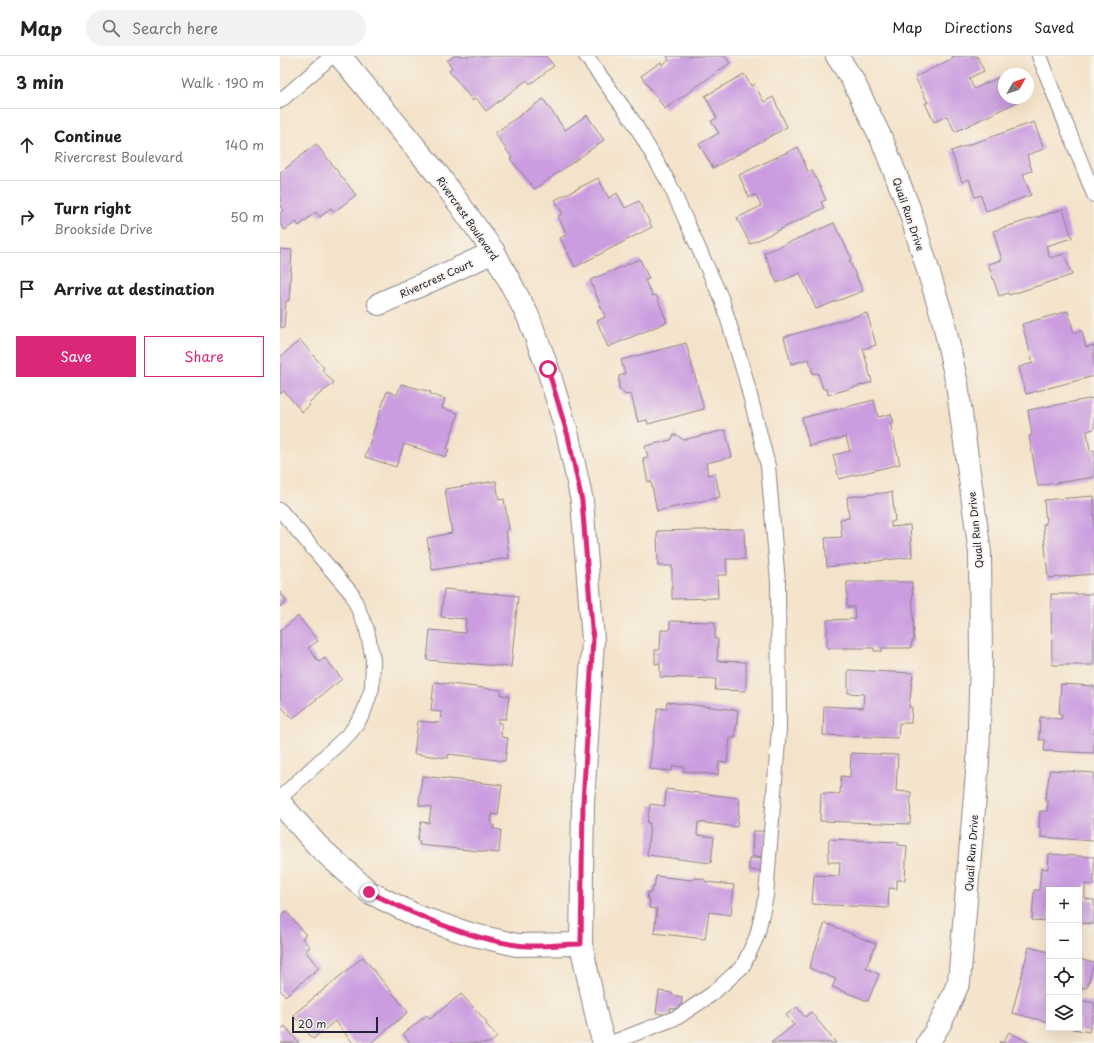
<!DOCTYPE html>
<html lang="en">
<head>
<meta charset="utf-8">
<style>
  :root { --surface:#fff; --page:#f2f2f2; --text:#222; --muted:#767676; --line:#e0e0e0; --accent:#db2777 }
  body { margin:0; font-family:"Playpen Sans",sans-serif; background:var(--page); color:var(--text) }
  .controls { position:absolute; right:12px; bottom:12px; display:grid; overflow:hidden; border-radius:0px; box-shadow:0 4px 16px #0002 }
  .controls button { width:36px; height:36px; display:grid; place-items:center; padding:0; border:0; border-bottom:1px solid var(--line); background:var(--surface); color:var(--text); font:20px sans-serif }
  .compass { position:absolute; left:718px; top:12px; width:36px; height:36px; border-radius:50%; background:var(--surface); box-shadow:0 4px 16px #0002; rotate:50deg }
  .scale { position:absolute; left:12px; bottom:10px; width:86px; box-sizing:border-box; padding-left:4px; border:2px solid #22223b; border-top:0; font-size:11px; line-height:14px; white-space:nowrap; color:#22223b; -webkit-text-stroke:3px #f7f3e8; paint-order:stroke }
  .stop { position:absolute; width:12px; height:12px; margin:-9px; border:3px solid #db2777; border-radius:50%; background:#fff }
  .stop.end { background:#db2777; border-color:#fff; box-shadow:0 1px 4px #0008 }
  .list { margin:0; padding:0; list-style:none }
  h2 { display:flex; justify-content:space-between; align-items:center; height:52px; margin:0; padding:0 16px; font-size:17px }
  h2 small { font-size:13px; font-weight:400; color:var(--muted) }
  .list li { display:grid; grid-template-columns:26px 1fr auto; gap:12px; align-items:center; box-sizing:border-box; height:72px; padding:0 16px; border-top:1px solid var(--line) }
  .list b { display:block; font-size:15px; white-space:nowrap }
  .list p { margin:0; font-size:13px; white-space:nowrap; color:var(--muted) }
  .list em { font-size:13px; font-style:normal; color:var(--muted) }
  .actions { display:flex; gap:8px; padding:12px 16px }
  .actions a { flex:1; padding:9px 0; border:1px solid var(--accent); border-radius:0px; text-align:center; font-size:14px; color:var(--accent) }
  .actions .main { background:var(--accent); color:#fff }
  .icon { flex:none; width:22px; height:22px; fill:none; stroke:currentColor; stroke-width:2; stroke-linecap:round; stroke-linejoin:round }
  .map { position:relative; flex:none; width:814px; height:987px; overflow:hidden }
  header { display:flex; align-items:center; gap:24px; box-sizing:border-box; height:56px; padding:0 20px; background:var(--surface); border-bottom:1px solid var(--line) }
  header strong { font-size:19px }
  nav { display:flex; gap:22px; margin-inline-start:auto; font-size:14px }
  .search { width:280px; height:36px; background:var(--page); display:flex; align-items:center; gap:10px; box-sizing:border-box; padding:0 14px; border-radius:22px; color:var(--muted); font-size:15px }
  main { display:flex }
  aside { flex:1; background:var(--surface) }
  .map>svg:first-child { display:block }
  .building { fill:#cb9de0 }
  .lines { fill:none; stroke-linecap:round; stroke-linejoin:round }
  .lane-casing { stroke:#8b8283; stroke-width:16 }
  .street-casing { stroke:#8b8283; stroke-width:24 }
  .secondary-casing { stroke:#8b8283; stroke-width:24 }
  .lane { stroke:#fff; stroke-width:14 }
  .street { stroke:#fff; stroke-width:22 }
  .secondary { stroke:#fff; stroke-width:22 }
  .route { stroke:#db2777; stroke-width:5 }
  .labels { text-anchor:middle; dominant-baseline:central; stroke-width:3; stroke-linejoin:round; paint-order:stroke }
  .street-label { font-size:10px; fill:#22223b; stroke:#f7f3e8 }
</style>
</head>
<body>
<header>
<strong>Map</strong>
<div class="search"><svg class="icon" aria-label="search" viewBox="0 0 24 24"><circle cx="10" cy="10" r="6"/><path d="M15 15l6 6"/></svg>Search here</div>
<nav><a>Map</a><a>Directions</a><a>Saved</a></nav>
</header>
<main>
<aside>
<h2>3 min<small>Walk · 190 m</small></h2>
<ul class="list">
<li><svg class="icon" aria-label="ahead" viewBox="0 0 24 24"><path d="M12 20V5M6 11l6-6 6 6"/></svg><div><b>Continue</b><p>Rivercrest Boulevard</p></div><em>140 m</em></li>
<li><svg class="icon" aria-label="right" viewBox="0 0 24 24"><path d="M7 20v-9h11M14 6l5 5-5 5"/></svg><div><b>Turn right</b><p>Brookside Drive</p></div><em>50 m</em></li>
<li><svg class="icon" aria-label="arrive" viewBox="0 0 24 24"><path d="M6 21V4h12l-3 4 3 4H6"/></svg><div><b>Arrive at destination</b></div></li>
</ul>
<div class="actions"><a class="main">Save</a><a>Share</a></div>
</aside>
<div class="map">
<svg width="814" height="987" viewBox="0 0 814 987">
  <rect width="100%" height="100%" fill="#f7f3e8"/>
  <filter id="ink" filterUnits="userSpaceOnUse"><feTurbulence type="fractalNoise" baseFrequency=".025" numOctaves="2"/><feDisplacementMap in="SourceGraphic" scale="8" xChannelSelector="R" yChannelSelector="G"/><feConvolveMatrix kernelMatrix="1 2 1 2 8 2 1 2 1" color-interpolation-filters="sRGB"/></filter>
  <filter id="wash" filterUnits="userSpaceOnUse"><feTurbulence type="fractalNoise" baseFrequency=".012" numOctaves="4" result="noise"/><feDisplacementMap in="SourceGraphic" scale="16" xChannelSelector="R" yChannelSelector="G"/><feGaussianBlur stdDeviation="0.9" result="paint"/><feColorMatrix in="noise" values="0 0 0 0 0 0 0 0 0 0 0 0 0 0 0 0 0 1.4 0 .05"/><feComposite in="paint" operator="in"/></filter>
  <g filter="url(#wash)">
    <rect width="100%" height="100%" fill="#f4e3cb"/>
    <g id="blocks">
      <g class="building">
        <path d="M174 0H266L274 10 250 28 247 24 206 55 196 42 193 45 169 15 172 12 167 5Z"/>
        <path d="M387 0H445L450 7 385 53 361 20 381 6 382 9 389 4Z"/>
        <path d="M672 0H697L704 15 689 22 694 33 724 19V42H741V44L675 76 667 60 654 66 645 47H648L635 21 673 2Z"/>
        <path d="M464 18 471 30 474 28 484 46 493 41 507 71 433 112 419 88 439 77 431 65 437 62 425 40Z"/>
        <path d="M263 43 285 74 307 59 324 84 255 133 230 103 232 102 215 77Z"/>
        <path d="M754 66 764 93 747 99 752 115 743 118 751 139 706 155 701 139 695 141 689 123 682 126 671 95Z"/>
        <path d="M36 88 76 139 54 156 51 152 40 161 36 156 19 170 16 166 5 174 0 168V157L3 154 0 150V117Z"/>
        <path d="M518 91 528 116 532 114 546 144 541 146 544 152 470 188 457 162 481 150 476 139 469 141 459 119Z"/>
        <path d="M318 122 329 142 337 137 345 152 359 145 372 171 295 211 280 182 287 179 278 160 283 158 275 144Z"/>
        <path d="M783 153 792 182 766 190 770 202 784 198 792 219 729 239 728 237 719 240 708 208 722 204 713 175Z"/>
        <path d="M554 167 572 203 569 204 583 235 536 253 520 217 497 227 484 197Z"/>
        <path d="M0 193 12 194 9 245H6L4 272 0 271Z"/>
        <path d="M360 203 369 223 365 224 372 240 376 239 387 266 328 291 317 265 325 261 310 224Z"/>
        <path d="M788 255 794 277 802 275 806 291 814 289V320L746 338 739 311 753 307 742 268Z"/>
        <path d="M587 257 596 289 583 293 592 326 548 339 547 333H543L538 317 533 318 529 303 511 308 504 281Z"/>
        <path d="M20 284 44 312 42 314 54 327 28 347 30 349 22 356 4 335 0 338V301Z"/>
        <path d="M406 287 424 353 368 368 367 364 358 366 351 338 345 339 339 332V320L345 318 341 304Z"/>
        <path d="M121 328 151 336 150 338 165 343 162 352 178 357 167 393H169L166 401 124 388 116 411 85 401 107 335 117 339Z"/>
        <path d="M814 342V373L807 375 810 395 814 394V421L758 430 749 380 752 379 748 354Z"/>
        <path d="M594 344 598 361 611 358 614 367H610L620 408 559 423 553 399 570 395 566 381 529 390 522 362Z"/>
        <path d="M445 374 452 401 426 407 428 419 435 417 440 441 377 455 371 425 368 426 363 402 368 401 365 390 391 384 394 379H397L403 384Z"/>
        <path d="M216 425 219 444 224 443 229 473 226 474 229 502 152 514 147 482 172 477 165 433Z"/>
        <path d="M612 436 615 465 611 466V471L630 469 632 501 547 511 545 482 562 481 560 463 569 462 567 441Z"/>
        <path d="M814 440V518L768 522 763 468H766L764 444Z"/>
        <path d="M464 473 465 503H446L447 519H437L438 542 392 543V510H378L377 475Z"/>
        <path d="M567 526H632L634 585H632L631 592H602V595H594V592H547V564L575 563 574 551H567Z"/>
        <path d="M164 533 238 540 231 611 147 604 150 574 185 577 186 563 161 561Z"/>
        <path d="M0 536 7 545 0 551Z"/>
        <path d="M771 538H814V609H772Z"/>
        <path d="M18 560 38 585 28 592 39 606 45 602 62 623 12 663 2 651 0 653V575Z"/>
        <path d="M390 565 435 566V583H438L437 605 466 606V635L435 634 436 623 380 621V607L375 608V594H380L381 574H390Z"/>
        <path d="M568 614 633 617 629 651H632L631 667H619L618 682 543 679 544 650 583 652 584 638 568 637Z"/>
        <path d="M154 626 221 634V639L229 640 226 663H218V667H222L221 681 228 682 225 705 169 698 168 702 134 698 138 665 160 667 161 656 151 655Z"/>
        <path d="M781 628 814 630V697L764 695 765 684H759L760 661 781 663 782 658H779Z"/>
        <path d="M387 646 458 654 455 682H450L447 707 439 706 438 719 403 715 404 711 393 710 392 715 369 713 378 652 386 653Z"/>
        <path d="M571 697 618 699 616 735 631 736 630 768 540 765 541 737 560 738 561 720 570 721Z"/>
        <path d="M770 714 814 717V785L761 781V773H759L760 755H767L768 745H765Z"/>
        <path d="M142 720 222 729 218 759 212 758 211 769H214L213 773 221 774 219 797 139 789 140 785H137L141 766 149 767 151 751 139 749Z"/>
        <path d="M386 733 460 742 457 771 418 766 417 779 434 781 431 807 367 799 370 767H367L370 748 385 750Z"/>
        <path d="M473 775H487L486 801 472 800Z"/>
        <path d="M549 783 618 786V789L627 790 625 824H617V833L609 832 608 852 532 848 534 819 559 820 560 806H548Z"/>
        <path d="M769 798 814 801V829L805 828V843L814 844V868L799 867V834H769V865L752 864 754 834H759L761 812 768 813Z"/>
        <path d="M469 802H484V815L469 814Z"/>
        <path d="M376 820 412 824 415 822 424 823 426 826 454 829 451 859 429 856 425 883 374 877 377 853 369 852 370 843H367L368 836H372V831L374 832Z"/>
        <path d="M6 855 26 879 22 882 30 891 25 895 39 912 5 940 0 934V860Z"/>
        <path d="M545 867 596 888 586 912 599 918 588 945 552 931 556 923 529 912Z"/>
        <path d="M749 891 769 896V966L732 957Z"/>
        <path d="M83 901 128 956 91 987H73L55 965 33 983 13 959Z"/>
        <path d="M799 903 814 907 807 932 802 931 800 941Z"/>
        <path d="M379 935 392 937V939L402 941 401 954 390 952 389 959 376 957Z"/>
        <path d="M181 938 207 966 206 968 217 981 210 987H130L123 978 147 959 150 963Z"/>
        <path d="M799 944 814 947V956L809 976 793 973 799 972Z"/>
        <path d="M517 951 525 961 531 956 556 987H491L514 969 506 959Z"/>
        <path d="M5 970 19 987H0V974Z"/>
        <path d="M729 976 750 987H719L720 985 723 987Z"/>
      </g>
    </g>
  </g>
  <g filter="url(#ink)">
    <use href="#blocks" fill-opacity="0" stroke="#8b8283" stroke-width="1"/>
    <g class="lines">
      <g class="lane-casing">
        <g id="lane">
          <path d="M306 0 353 65 389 127 442 244 465 320 488 410 498 526 499 673 486 840 477 880 463 910 432 938 398 961 331 987"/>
          <path d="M759 0 814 139"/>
          <path d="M0 45 52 0"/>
          <path d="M0 454 72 538 87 574 93 604 92 632 83 658 70 677 0 742"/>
        </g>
      </g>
      <g class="street-casing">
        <g id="street">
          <path d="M557 0 572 23 602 84 629 152 663 263 677 328 700 497 701 602 698 705 679 926 661 966 648 987"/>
          <path d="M99 248 214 196"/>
          <path d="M0 747 38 790 89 836 139 861 190 878 237 889 301 888"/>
        </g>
      </g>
      <g class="secondary-casing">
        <path id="secondary" d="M60 0 159 120 214 196 248 260 268 313 288 380 302 445 313 584 303 747 301 888 318 967 324 987"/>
      </g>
      <use href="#lane" class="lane"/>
      <use href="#street" class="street"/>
      <use href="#secondary" class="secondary"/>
    </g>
  </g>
  <g class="lines" filter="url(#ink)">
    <path class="route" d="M89 836C136 859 185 882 237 889 257 892 281 888 301 888L303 747 313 584 302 445 288 380 268 313"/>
  </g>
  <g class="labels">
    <g class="street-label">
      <text transform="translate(629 158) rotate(71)">Quail Run Drive</text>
      <text transform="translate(188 162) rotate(55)">Rivercrest Boulevard</text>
      <text transform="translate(156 222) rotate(-24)">Rivercrest Court</text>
      <text transform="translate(695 474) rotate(-96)">Quail Run Drive</text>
      <text transform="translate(691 797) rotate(-86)">Quail Run Drive</text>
    </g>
  </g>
</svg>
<div class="controls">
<button>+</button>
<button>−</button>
<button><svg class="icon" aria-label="locate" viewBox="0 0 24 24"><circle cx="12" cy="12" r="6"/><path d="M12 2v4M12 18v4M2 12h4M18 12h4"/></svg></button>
<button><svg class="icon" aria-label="layers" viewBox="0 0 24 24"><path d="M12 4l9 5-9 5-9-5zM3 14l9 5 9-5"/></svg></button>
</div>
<svg class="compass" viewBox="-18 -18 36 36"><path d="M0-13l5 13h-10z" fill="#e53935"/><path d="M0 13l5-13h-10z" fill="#767676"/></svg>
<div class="scale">20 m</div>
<div class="stop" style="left:268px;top:313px"></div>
<div class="stop end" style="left:89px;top:836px"></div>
</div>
</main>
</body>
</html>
